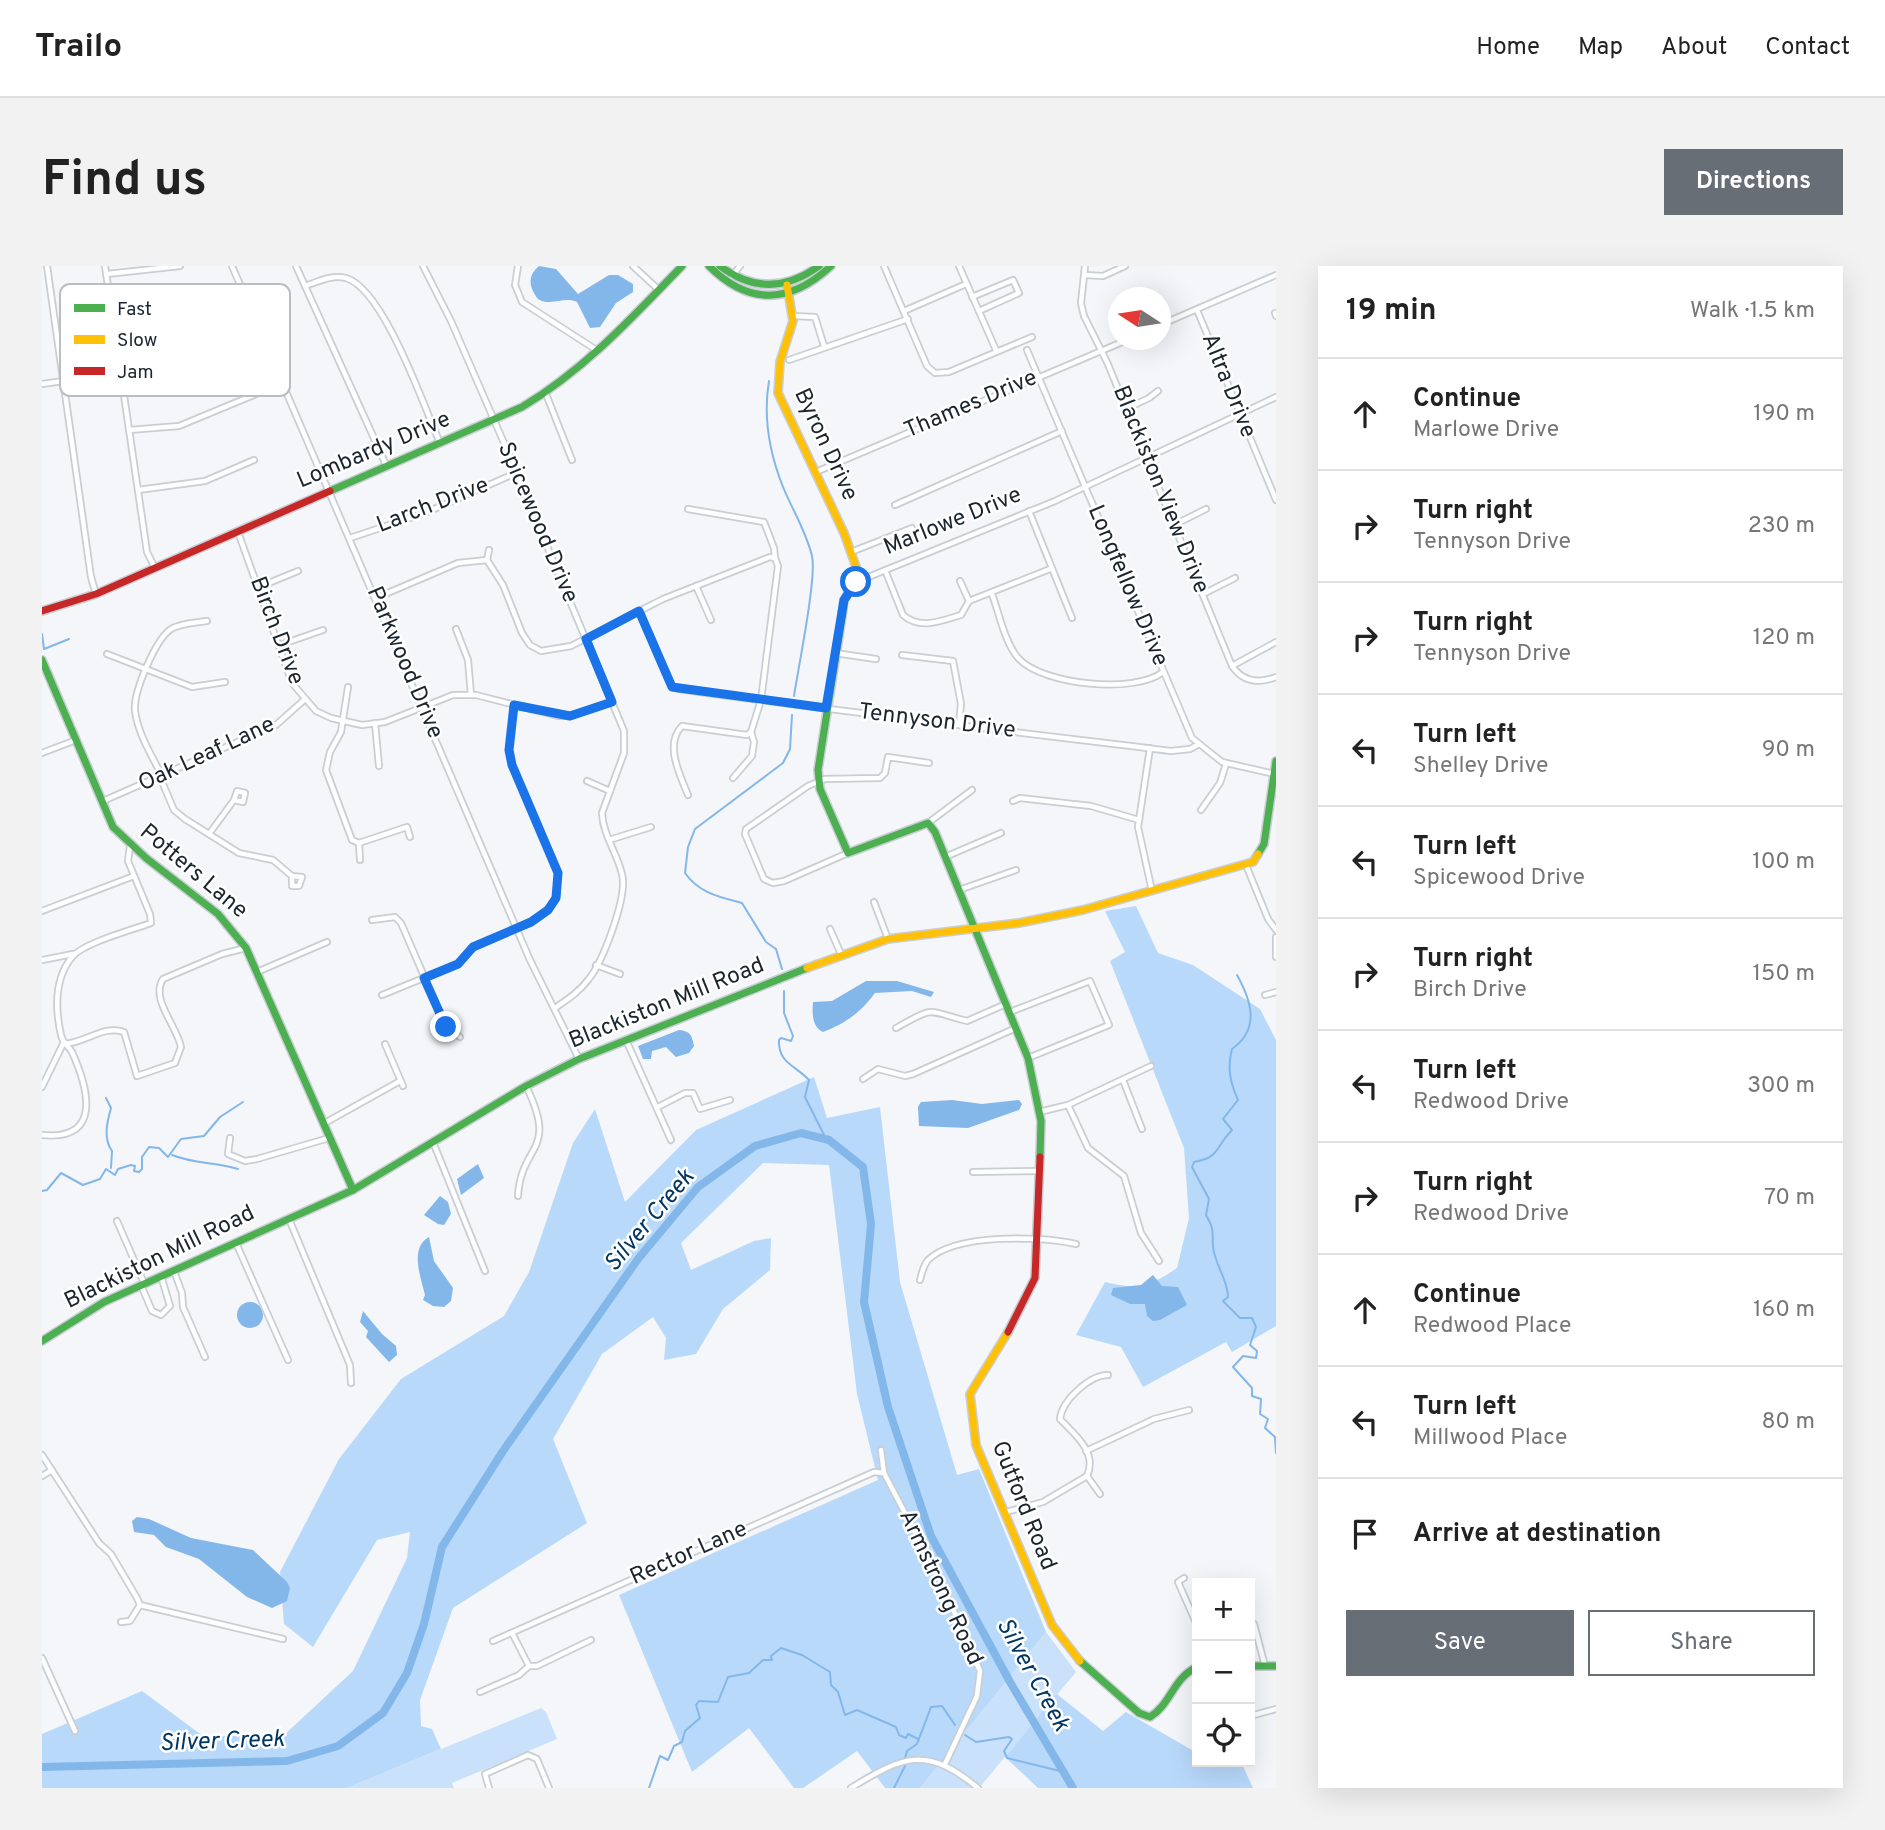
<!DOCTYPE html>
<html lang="en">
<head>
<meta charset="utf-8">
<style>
  :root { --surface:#fff; --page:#f2f2f2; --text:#222; --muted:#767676; --line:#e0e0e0; --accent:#676e76 }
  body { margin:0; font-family:Overpass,sans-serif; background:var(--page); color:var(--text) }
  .controls { position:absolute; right:21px; bottom:21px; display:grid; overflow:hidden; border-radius:0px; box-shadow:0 7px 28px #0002 }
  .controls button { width:63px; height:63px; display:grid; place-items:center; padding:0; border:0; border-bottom:2px solid var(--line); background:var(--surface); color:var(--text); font:35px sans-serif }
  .compass { position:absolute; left:1066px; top:21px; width:63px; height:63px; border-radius:50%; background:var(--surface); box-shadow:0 7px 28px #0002; rotate:282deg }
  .stop { position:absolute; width:21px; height:21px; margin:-16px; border:5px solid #1a73e8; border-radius:50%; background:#fff }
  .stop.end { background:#1a73e8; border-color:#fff; box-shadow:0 2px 7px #0008 }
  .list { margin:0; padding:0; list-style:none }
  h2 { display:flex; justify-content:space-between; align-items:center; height:91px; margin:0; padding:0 28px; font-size:30px }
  h2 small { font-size:23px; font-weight:400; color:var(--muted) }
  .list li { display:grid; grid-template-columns:46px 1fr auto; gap:21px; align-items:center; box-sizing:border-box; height:112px; padding:0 28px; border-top:2px solid var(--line) }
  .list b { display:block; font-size:26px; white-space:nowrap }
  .list p { margin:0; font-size:23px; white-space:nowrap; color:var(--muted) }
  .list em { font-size:23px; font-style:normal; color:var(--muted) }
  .actions { display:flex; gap:14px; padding:21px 28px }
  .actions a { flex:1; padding:16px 0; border:2px solid var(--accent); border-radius:0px; text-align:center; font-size:24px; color:var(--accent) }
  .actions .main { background:var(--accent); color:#fff }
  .icon { flex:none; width:38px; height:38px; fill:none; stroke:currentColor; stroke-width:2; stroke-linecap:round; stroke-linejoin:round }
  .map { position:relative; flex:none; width:1234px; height:1522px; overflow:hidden; border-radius:0px }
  header { display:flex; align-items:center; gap:42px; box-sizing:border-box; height:98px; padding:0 35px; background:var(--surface); border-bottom:2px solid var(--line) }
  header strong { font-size:33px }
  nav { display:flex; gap:38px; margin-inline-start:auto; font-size:24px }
  .intro { display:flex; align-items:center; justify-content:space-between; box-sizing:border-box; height:168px; padding:0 42px }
  h1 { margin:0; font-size:49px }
  .button { padding:18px 32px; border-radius:0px; background:var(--accent); color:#fff; font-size:24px; font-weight:700 }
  main { display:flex; gap:42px; padding:0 42px }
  aside { flex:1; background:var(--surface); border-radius:0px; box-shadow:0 7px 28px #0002 }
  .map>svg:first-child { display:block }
  .green { fill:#c9e1fa }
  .forest { fill:#b9d9fb }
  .water { fill:#83b7ea }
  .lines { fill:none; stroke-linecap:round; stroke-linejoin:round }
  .stream { stroke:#83b7ea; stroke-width:2 }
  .river { stroke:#83b7ea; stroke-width:8 }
  .street-casing { stroke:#c9ced5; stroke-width:8 }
  .fast-casing { stroke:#c9ced5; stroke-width:10 }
  .slow-casing { stroke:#c9ced5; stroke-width:10 }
  .jam-casing { stroke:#c9ced5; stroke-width:10 }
  .street { stroke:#fdfefe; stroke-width:4.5 }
  .fast { stroke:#4caf50; stroke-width:7 }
  .slow { stroke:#ffc107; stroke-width:7 }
  .jam { stroke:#c62828; stroke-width:7 }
  .route { stroke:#1a73e8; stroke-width:9 }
  .labels { text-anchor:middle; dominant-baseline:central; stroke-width:5; stroke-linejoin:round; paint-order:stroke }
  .street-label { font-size:23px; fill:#1b2530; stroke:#fff }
  .water-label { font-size:24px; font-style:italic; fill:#003663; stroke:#fff }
  .key { fill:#fff; stroke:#bbbec1; stroke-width:2 }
  .key-label { font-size:19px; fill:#1b2530 }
</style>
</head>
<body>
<header>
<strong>Trailo</strong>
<nav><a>Home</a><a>Map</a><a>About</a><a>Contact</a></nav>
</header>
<div class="intro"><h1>Find us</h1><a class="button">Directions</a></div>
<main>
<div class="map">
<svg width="1234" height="1522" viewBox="0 0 1234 1522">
  <rect width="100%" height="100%" fill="#f4f6f9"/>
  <g class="green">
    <path d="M1004 1366 1034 1406 937 1522H878Z"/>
    <path d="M499 1442 504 1446 515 1473 410 1517 412 1522H305Z"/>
  </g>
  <g class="forest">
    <path d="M1094 640 1116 687 1151 699 1218 743 1234 774V1060L1190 1086 1184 1076 1101 1121 1079 1081 1034 1069 1063 1016C1096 1024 1107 1021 1135 1002L1147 952 1142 882 1068 695 1083 686 1063 645Z"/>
    <path d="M772 811 785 852 838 841 858 1016 915 1209 937 1203 1004 1366 878 1522H843L815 1485 761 1522H752L707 1462 650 1506 577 1329 836 1214 815 1128 787 899 721 897 639 977 649 1004 712 975 729 972 728 1004 681 1043 654 1088 622 1094 624 1072 611 1051 560 1088 511 1173 545 1257 411 1342 378 1434 379 1460 390 1463 399 1483 305 1522H0V1468L100 1425 161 1470H241L311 1405 365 1292 368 1266 335 1274 271 1381 242 1358 238 1306 297 1193 359 1113 462 1050 487 1006 531 877 553 843 583 936 654 864Z"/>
    <path d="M1015 1428 1061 1465 1084 1446 1155 1487V1496H1199L1211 1522H996L963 1491Z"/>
  </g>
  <g class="water">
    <path d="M497 0 514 3 536 28 567 9H576L591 18V26L574 37 558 61 548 62 535 36C522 30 509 41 496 33 487 21 485 10 497 0Z"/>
    <path d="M824 715H855L892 726 889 731 870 725 833 727C818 747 804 757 781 766 770 761 770 747 771 736L790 735Z"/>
    <path d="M637 764C648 765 650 769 652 780L647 787 634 791 624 781 610 785 609 793H601L596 780Z"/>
    <path d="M910 834 940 838 977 834 980 838 977 844 926 862 877 860 876 841 879 836Z"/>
    <path d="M436 898 442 912 419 929 415 913Z"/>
    <path d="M398 930 406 936 409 948 402 959 396 958 382 949Z"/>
    <path d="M387 971 392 995 411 1022 409 1035 402 1041 391 1040 381 1034 383 1029C379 1012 367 982 387 971Z"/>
    <path d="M1111 1009 1120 1020 1136 1021 1145 1039 1118 1054 1111 1055 1105 1050 1103 1038H1088L1069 1029 1071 1022 1099 1019Z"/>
    <circle cx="208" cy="1049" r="13"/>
    <path d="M321 1045 340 1068 354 1080 355 1089 347 1096 324 1071 326 1065 318 1056Z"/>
    <path d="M95 1251 107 1253 149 1272 211 1284 245 1316 248 1322 245 1335 230 1342 205 1331 157 1293 124 1281 112 1269 92 1266 90 1255Z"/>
  </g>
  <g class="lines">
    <g class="stream">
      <path d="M727 115C721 150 728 188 741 221 751 245 764 265 770 290 775 311 756 403 752 430"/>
      <path d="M0 368 2 383 27 373"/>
      <path d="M740 703 734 683 724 676 700 637C677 631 657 627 643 607L646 581 653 563 741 497 748 483 750 449"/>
      <path d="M1195 709C1210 736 1218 763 1190 783 1185 802 1188 816 1196 834L1181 853 1190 864C1172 882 1179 891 1152 896L1150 901 1167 933 1164 949C1173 965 1170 965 1171 981 1173 999 1186 1014 1186 1031L1181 1035 1198 1052H1210L1214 1061 1208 1079 1215 1085 1214 1092 1201 1090 1191 1101 1210 1122V1130L1219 1133 1218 1148 1226 1153 1223 1162 1233 1171 1234 1187"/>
      <path d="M742 725V747L751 770 749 775 739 772 737 774C736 797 753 799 767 814L763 831 784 873"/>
      <path d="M64 832 69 842C65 856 61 873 70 885L69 902"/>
      <path d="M130 889C152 898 174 896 196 903"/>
      <path d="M0 925 5 924 19 907 41 919 58 913 64 903 73 909 76 903 89 899 93 900 92 905 97 906 100 903V891L107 881 117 882 126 891 139 873 162 870 178 851 201 836"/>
      <path d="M923 1469 934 1476 967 1471 970 1473 962 1485 965 1492 1018 1505"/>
      <path d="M863 1492 865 1485 875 1478 889 1441 900 1440 913 1459"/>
      <path d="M607 1522 618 1490 626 1494 632 1480 640 1476 643 1465 658 1452 654 1439 657 1435 676 1436 686 1411 707 1407 721 1394H730L729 1390 739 1382 760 1389 788 1406 789 1419 796 1426 803 1449 815 1444 854 1461 857 1469 864 1472 866 1468 876 1473"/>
      <path d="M852 1522 863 1500"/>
    </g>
    <path class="river" d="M0 1501 245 1495 296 1480 341 1447 365 1407 382 1358 400 1281 461 1185 596 993 656 921 713 880 759 867 787 874 821 901 829 958 822 1036 846 1141 889 1270 968 1416 1031 1522"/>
    <g class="street-casing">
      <g id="street">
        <path d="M5 0 49 311 54 328"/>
        <path d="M63 0 105 286 113 302"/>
        <path d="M190 0 488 694 537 793"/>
        <path d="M254 0 345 201"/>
        <path d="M381 0 409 55 462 177 582 465V487L560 547C561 569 575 587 580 608 586 630 561 696 546 714 537 726 526 733 513 742"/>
        <path d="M476 0 473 19 480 36 556 85"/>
        <path d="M591 0 617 24"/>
        <path d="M842 0 885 100 893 107 907 106 990 71"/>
        <path d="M917 0 954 84"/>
        <path d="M1043 0 1039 37 1042 50 1065 96 1190 400C1201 416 1216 418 1234 411"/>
        <path d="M65 8 138 0"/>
        <path d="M1043 9 1061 10 1083 0"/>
        <path d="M690 10 698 0"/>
        <path d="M263 20C275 16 291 8 304 12 342 23 382 141 398 177"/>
        <path d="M930 31 971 14 977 27 937 45"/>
        <path d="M1155 44 1234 234"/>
        <path d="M862 45 924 18"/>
        <path d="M1233 47 1234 50"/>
        <path d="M751 50 773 51 782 80"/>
        <path d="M147 57 158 85"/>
        <path d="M1118 59 1234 9"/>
        <path d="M985 84 1150 472 1180 496 1233 508"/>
        <path d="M747 94 866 53"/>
        <path d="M0 118 103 103 136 94 216 60"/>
        <path d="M504 128 530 194"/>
        <path d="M1084 143 1107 132 1116 125"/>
        <path d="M87 164 137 160 241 117"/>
        <path d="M774 206 1085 74"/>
        <path d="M96 224 163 215 212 194"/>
        <path d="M853 239 1020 165"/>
        <path d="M646 243 722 256 732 282 733 292"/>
        <path d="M987 245 1030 352"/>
        <path d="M1132 259 1164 243"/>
        <path d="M196 266 250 417 274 445 289 452 320 459 343 456 411 429H434L516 450H528L570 436"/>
        <path d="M308 272 383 247 474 207"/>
        <path d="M809 286 870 262"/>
        <path d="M445 294 447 284"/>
        <path d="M843 304 861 349C878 364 899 355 919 349L927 335 918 315"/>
        <path d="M816 312H824L1013 235 1234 131"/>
        <path d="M654 320 669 354"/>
        <path d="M217 321 256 305"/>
        <path d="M950 328C957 347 963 378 977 393 1002 419 1093 428 1121 406"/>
        <path d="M1161 328 1193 312"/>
        <path d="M334 332 416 297 445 294 461 319 480 367 488 379 499 385 529 380 621 333 728 291 733 292 736 300 719 434 709 466 712 476 710 490 691 512"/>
        <path d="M927 335 1008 303"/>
        <path d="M598 346 630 421 636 423C801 446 965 465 1129 485L1148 483 1157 478"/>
        <path d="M414 363 426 394 429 429"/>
        <path d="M238 379 281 364"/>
        <path d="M793 387 834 393"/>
        <path d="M65 388 150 421 183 416"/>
        <path d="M860 389 911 395 919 438 917 458"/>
        <path d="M1190 400 1234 376"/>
        <path d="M306 421 299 466 288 486 284 504 310 574 317 577 318 594"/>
        <path d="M333 457 337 500"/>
        <path d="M1108 482 1096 561 1110 625"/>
        <path d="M0 487 34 474"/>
        <path d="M120 510C110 490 96 468 93 445 91 427 113 374 129 363 139 357 153 357 165 355"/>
        <path d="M118 511 132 544 143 553 197 587 231 594 250 610V620H257L260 611 250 610"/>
        <path d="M545 515 568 525"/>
        <path d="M646 529C638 509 622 478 640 460L705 469 709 466"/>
        <path d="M61 535 234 459 262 434"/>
        <path d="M971 535 978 532 1049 540 1097 554"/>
        <path d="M1159 544 1178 517 1184 498"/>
        <path d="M886 557 930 524"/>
        <path d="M167 568 192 534 201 536 203 527 195 525 192 534"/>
        <path d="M567 574 609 561"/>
        <path d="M317 577 365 561 368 571"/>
        <path d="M806 587 742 615 731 617 722 613 703 568 704 563 766 520 783 513 838 512 843 507 846 491 887 497"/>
        <path d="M903 591 959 567"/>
        <path d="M1204 599 1226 653 1234 664"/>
        <path d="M917 624 974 604"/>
        <path d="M832 636 846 673"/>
        <path d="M0 645 92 610"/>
        <path d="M330 654 353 651 359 657 404 761 418 771"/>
        <path d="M788 663 799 688"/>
        <path d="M1234 671V691"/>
        <path d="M0 694 31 688"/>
        <path d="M554 699 578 708"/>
        <path d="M215 706 285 676"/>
        <path d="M340 729 416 698 431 681 490 656 506 644 514 632 516 607 470 499 467 484 472 439"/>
        <path d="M1223 729 1234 726"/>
        <path d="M968 746 1048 715 1067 759 986 792"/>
        <path d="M854 762C893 740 883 744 925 755L964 738"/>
        <path d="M584 774 629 874"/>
        <path d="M343 778 361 820"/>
        <path d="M821 813 836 803 863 810 871 808 974 762"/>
        <path d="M1081 814 1100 863"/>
        <path d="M0 821 21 778C42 778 62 758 82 766L95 810 133 797 139 781C135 760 108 733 121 713L180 688 204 682"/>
        <path d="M1026 839 1046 882 1082 910 1099 967 1117 995"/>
        <path d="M616 841 643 827H651L658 843 688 834"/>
        <path d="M997 846 1026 839 1109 800"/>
        <path d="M281 858 358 815"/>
        <path d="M0 869C60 875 47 824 30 786 26 779 21 778 19 769 13 742 12 713 30 691 41 677 90 664 109 657L108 648 86 595 88 580"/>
        <path d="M188 872 186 888 203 895 215 893 287 872"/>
        <path d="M391 876 443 1005"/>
        <path d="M931 906 997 905"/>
        <path d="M476 930C479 877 517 887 484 820"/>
        <path d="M247 953 308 1099 309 1117"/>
        <path d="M75 955 102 1017"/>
        <path d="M194 977 246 1094"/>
        <path d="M132 1005 140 1027 141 1041 163 1091"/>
        <path d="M878 1014C880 1007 881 1000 886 994 914 967 998 970 1034 978"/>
        <path d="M99 1019 110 1045 119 1049 128 1040 119 1010"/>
        <path d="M839 1184 842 1207 899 1316 938 1405 935 1430 903 1498"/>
        <path d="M1044 1185 1112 1153 1147 1144"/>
        <path d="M0 1189 57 1277 69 1288 95 1332 98 1339 88 1355 79 1356"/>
        <path d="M0 1210 10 1204"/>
        <path d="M1045 1210 1058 1228"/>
        <path d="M964 1246 1001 1236 1045 1210C1056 1186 1032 1168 1018 1153 1020 1134 1048 1109 1066 1109"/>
        <path d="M1142 1312 1136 1316 1155 1359"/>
        <path d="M98 1339 241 1373"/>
        <path d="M1212 1358 1223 1400"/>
        <path d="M451 1375 832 1206 842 1207"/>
        <path d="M0 1392 33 1465"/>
        <path d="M487 1400H495L549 1374"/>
        <path d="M438 1426 477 1409 487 1400 470 1367"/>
        <path d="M1208 1450 1234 1443"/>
        <path d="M447 1522 443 1508 486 1489 495 1493 507 1522"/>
        <path d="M809 1522C862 1489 885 1480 936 1522"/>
      </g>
    </g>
    <g class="fast-casing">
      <g id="fast">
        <path d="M667 0C707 40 748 38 789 0"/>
        <path d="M678 0C711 25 744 24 777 0"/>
        <path d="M288 225 480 141C542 104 590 52 640 0"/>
        <path d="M800 350 776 504 778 523 806 587 886 557 893 566 986 792 999 855 998 891"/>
        <path d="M0 394 71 561 104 592 176 648 204 682 311 924"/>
        <path d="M1216 588 1222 578 1234 495"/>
        <path d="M0 1075 62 1036 311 924 484 820 537 793 765 702"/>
        <path d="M1038 1395 1097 1447 1108 1451C1129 1438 1131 1412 1155 1401"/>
        <path d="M1208 1400H1234"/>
      </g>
    </g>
    <g class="slow-casing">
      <g id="slow">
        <path d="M745 19 751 55 738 96 736 127 802 267 817 309 802 334 800 350"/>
        <path d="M765 702 846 673 977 657 1041 644 1211 596 1216 588"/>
        <path d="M966 1066 928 1128 934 1179 1010 1359 1038 1395"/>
      </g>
    </g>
    <g class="jam-casing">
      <g id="jam">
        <path d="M0 345 54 328 288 225"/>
        <path d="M966 1066 993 1012 998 891"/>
      </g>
    </g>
    <use href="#street" class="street"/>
    <use href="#fast" class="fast"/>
    <use href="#slow" class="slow"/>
    <use href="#jam" class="jam"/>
  </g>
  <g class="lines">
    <path class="route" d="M404 761 382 712 416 698 431 681 489 656 506 644 514 632 516 607 470 499 467 484 472 439 528 450 570 436 544 373 597 345 630 421 784 442 802 334 814 316"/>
  </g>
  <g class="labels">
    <g class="street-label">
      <text transform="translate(1186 120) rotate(68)">Altra Drive</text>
      <text transform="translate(929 139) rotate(-23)">Thames Drive</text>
      <text transform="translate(783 179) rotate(65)">Byron Drive</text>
      <text transform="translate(332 185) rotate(-23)">Lombardy Drive</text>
      <text transform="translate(1118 224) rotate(68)">Blackiston View Drive</text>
      <text transform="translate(391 240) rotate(-21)">Larch Drive</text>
      <text transform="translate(911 256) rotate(-22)">Marlowe Drive</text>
      <text transform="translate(495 257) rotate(67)">Spicewood Drive</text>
      <text transform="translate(1085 320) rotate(67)">Longfellow Drive</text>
      <text transform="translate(234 365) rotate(69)">Birch Drive</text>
      <text transform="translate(362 397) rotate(67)">Parkwood Drive</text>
      <text transform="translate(895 456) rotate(7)">Tennyson Drive</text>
      <text transform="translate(165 489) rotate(-25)">Oak Leaf Lane</text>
      <text transform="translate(151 606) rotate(40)">Potters Lane</text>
      <text transform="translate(625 738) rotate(-22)">Blackiston Mill Road</text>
      <text transform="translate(118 992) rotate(-26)">Blackiston Mill Road</text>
      <text transform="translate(981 1240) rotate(68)">Gutford Road</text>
      <text transform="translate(647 1288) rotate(-24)">Rector Lane</text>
      <text transform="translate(898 1322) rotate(65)">Armstrong Road</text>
    </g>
    <g class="water-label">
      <text transform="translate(608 955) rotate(-50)">Silver Creek</text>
      <text transform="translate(990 1409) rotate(61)">Silver Creek</text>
      <text transform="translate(180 1476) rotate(-2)">Silver Creek</text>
    </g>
  </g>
  <rect x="18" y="18" width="230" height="112" rx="10" class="key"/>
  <rect x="32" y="38" width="31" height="8" fill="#4caf50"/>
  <rect x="32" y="69" width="31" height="9" fill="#ffc107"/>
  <rect x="32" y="101" width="31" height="8" fill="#c62828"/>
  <g class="key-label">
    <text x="75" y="49">Fast</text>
    <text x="75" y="80">Slow</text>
    <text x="75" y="112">Jam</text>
  </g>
</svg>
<div class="controls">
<button>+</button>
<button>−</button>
<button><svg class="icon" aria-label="locate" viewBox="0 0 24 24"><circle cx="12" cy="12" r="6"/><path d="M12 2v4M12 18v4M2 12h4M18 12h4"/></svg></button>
</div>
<svg class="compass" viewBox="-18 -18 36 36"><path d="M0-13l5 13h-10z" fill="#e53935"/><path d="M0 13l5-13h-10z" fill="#767676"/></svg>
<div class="stop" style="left:814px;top:316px"></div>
<div class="stop end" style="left:404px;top:761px"></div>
</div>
<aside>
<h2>19 min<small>Walk · 1.5 km</small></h2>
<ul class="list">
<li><svg class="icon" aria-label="ahead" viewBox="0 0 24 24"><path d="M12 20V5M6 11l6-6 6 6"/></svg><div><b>Continue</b><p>Marlowe Drive</p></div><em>190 m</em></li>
<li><svg class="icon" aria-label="right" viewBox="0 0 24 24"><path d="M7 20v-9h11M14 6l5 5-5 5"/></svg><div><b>Turn right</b><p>Tennyson Drive</p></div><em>230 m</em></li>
<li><svg class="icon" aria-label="right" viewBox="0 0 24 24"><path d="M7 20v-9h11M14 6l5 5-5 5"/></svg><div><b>Turn right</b><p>Tennyson Drive</p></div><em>120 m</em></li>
<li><svg class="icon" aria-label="left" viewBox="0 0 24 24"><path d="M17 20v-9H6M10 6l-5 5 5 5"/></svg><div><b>Turn left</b><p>Shelley Drive</p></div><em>90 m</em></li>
<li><svg class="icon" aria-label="left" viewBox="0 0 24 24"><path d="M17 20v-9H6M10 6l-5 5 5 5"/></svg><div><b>Turn left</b><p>Spicewood Drive</p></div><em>100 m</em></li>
<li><svg class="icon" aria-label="right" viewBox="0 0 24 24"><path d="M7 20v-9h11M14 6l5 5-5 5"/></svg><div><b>Turn right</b><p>Birch Drive</p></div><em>150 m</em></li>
<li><svg class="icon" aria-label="left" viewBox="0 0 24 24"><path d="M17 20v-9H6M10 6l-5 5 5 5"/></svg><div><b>Turn left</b><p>Redwood Drive</p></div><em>300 m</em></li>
<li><svg class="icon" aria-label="right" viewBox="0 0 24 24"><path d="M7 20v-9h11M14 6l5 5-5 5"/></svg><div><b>Turn right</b><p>Redwood Drive</p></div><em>70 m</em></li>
<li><svg class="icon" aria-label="ahead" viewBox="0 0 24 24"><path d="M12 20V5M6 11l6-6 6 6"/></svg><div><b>Continue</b><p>Redwood Place</p></div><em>160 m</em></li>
<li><svg class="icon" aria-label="left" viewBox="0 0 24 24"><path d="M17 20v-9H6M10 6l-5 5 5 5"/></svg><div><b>Turn left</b><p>Millwood Place</p></div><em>80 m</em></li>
<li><svg class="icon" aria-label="arrive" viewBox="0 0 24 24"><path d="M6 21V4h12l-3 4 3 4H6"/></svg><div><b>Arrive at destination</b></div></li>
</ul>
<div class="actions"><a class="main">Save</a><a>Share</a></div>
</aside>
</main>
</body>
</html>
